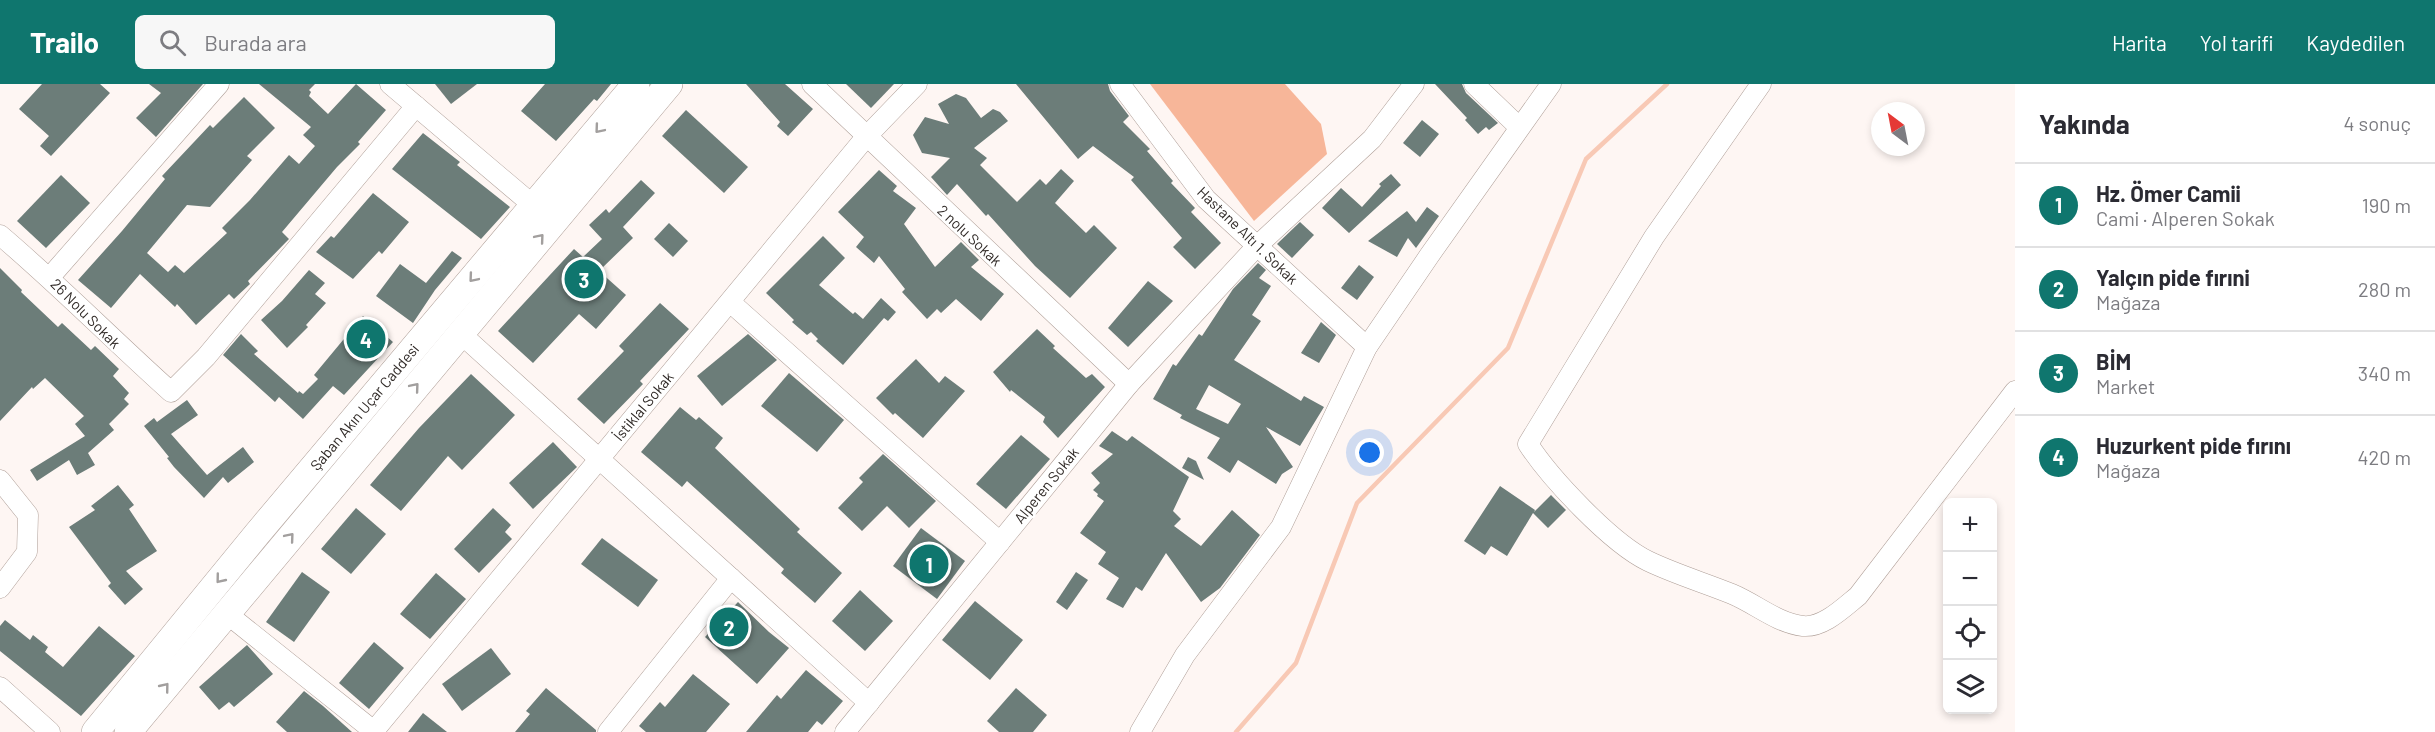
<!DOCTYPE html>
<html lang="tr">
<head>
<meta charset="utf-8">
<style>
  :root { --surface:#fff; --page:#f7f7f7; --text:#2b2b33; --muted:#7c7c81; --line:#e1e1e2; --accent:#0f766e }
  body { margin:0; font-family:Barlow,sans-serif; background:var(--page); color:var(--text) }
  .controls { position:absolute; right:18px; bottom:18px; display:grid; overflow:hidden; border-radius:9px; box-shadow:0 3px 9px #0003 }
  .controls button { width:54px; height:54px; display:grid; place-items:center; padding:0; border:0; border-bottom:2px solid var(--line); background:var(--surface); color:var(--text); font:30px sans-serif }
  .compass { position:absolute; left:1871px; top:18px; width:54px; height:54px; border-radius:50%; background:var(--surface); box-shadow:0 3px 9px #0003; rotate:328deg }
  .you { position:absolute; left:1370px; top:369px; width:21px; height:21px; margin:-15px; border:4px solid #fff; border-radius:50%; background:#1a73e8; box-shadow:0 0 0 9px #1a73e833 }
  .badge { display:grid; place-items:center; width:39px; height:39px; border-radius:50%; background:var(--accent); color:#fff; font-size:20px; font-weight:700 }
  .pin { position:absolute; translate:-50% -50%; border:3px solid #fff; box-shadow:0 2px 6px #0006 }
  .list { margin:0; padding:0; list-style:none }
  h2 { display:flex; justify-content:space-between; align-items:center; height:78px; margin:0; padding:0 24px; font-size:26px }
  h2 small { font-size:20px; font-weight:400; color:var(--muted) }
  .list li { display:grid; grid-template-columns:39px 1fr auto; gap:18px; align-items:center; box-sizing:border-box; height:84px; padding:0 24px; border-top:2px solid var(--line) }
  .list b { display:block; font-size:22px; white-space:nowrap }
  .list p { margin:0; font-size:20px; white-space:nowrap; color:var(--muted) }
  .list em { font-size:20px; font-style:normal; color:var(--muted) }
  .icon { flex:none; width:33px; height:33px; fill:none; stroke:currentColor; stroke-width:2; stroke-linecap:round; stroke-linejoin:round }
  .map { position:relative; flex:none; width:2015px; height:648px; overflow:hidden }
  header { display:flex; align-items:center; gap:36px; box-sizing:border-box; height:84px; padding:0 30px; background:var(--accent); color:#fff }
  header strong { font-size:28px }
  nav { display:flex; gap:33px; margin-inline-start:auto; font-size:21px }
  .search { width:420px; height:54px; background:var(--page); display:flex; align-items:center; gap:15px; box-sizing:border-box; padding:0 21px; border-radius:9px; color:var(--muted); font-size:22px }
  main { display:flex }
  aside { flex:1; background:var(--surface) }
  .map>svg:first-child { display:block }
  .green { fill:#f7b699 }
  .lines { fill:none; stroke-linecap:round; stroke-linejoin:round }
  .stream { stroke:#f8c9b5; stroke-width:4.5 }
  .building { fill:#6c7d79; fill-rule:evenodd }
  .street-casing { stroke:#af9f98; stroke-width:21 }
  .secondary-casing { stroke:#af9f98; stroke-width:28 }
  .street { stroke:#fff; stroke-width:20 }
  .secondary { stroke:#fff; stroke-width:27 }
  .oneway { stroke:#a29f9e }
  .labels { text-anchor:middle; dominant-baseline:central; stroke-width:5; stroke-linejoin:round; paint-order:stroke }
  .street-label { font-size:15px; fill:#302a27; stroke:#fff }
</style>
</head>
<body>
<header>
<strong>Trailo</strong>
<div class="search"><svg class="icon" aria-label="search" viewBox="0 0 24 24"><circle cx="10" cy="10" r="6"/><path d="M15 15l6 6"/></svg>Burada ara</div>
<nav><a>Harita</a><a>Yol tarifi</a><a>Kaydedilen</a></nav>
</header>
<main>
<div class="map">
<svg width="2015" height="648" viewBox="0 0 2015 648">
  <rect width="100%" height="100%" fill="#fef6f3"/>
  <path class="green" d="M1150 0H1285L1321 40 1327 70 1254 137Z"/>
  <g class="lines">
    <path class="stream" d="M1236 648 1296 579 1357 419 1508 264 1586 75 1667 0"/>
  </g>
  <g class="building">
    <path d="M42 0H100L110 9 51 72 40 62 49 52 19 25Z"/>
    <path d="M149 0H203L156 53 136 34 161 9Z"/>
    <path d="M259 0H315L309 6 311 8 309 12 328 30 356 0 386 26 358 58 360 60 337 83 282 148 289 155 248 197 250 200 234 215 229 210 196 241 177 220 175 223 140 190 111 224 78 196 122 147 165 95 162 92 210 41 213 44 244 13 275 44 247 72 252 76 210 123 187 121 147 169 168 188 175 181 184 189 227 149 222 144 250 116 289 71 299 80 315 62 303 51 311 43Z"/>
    <path d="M435 0H477L451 20Z"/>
    <path d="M545 0H611L597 17 594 15 556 57 521 27Z"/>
    <path d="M746 0H785L813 25 788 52 777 42 780 38Z"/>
    <path d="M846 0H894L871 24Z"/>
    <path d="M1016 0H1108L1110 7 1129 32 1123 38 1150 65 1147 67 1173 97 1171 99 1195 124 1191 128 1221 159 1195 185 1173 163 1182 154 1131 96 1134 93 1093 62 1078 75Z"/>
    <path d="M1435 0H1462L1466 9 1498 39 1489 46 1486 43 1478 50 1465 36 1467 34Z"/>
    <path d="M956 10 966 14 981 34 993 25 1000 28 1008 37 974 64 987 74 980 81 1017 118 1040 95 1046 101 1061 85 1074 97 1055 119 1086 149 1094 141 1117 164 1070 214 1035 182 988 130 986 132 957 100 947 111 931 93 950 74 922 69 913 51 925 33 949 40 938 20Z"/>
    <path d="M686 26 748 83 724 109 662 52Z"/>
    <path d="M1422 36 1439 50 1420 73 1403 59Z"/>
    <path d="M423 49 460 78 457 81 510 123 481 155 392 85Z"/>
    <path d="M879 86 897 102 893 107 916 124 904 140 935 183 961 158 979 176 971 183 1004 210 981 237 956 215 941 229 937 225 927 235 902 208 905 205 879 172 874 179 856 163 864 153 838 128Z"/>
    <path d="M1391 90 1401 101 1349 149 1322 124 1341 104 1362 123 1381 102 1379 100Z"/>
    <path d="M61 91 90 119 46 164 17 137Z"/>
    <path d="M641 96 655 109 623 143 633 154 599 187 626 211 596 245 579 230 533 279 498 247 574 165 583 173 602 155 589 141 606 125 609 129Z"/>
    <path d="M373 109 409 138 382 170 379 167 353 195 316 168 331 152 334 154Z"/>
    <path d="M1427 123 1439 132 1416 164 1408 154 1397 173 1368 157 1407 127 1416 138Z"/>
    <path d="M1300 138 1314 151 1292 174 1277 160Z"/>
    <path d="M669 139 688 157 673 173 654 155Z"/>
    <path d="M823 152 845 174 819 201 853 230 855 228 863 235 881 214 896 228 888 237 884 234 843 281 816 257 818 255 811 248 807 251 792 238 794 236 766 209Z"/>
    <path d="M452 167 462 174 435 206 413 239 376 212 400 180 426 199Z"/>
    <path d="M1258 179 1266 186 1259 194 1271 202 1252 231 1261 237 1234 276 1301 317 1304 312 1324 323 1300 362 1266 343 1293 383 1282 390 1276 400 1238 376 1230 389 1207 374 1220 354 1180 334 1182 331 1153 315 1173 280 1176 282 1199 250 1202 252 1233 205ZM1209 301 1241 320 1228 340 1196 325Z"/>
    <path d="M1359 181 1374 193 1357 216 1341 204Z"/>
    <path d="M0 184 22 206 21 208 58 243 62 239 91 266 95 262 119 285 113 292 129 309 124 315 129 320 109 340 114 346 88 369 95 381 77 391 69 376 37 397 30 386 85 352 75 340 84 332 45 294 33 305 32 303 0 337Z"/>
    <path d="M309 186 325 199 315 210 326 219 306 241 308 243 287 264 261 236 282 217Z"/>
    <path d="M1148 197 1173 217 1128 263 1108 244Z"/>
    <path d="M660 219 689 245 640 297 643 300 604 340 577 315 624 267 619 262Z"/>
    <path d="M363 232 393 258 344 311 333 302 303 335 279 313 275 318 223 271 241 250 258 267 254 270 298 309 299 307 303 310 318 295 314 291Z"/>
    <path d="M1321 238 1336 251 1319 279 1301 269Z"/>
    <path d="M1037 245 1055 262 1053 264 1086 294 1092 290 1105 303 1058 354 1043 338 1045 333 1011 306 1010 308 993 288Z"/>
    <path d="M748 250 777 276 722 322 697 292Z"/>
    <path d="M916 275 939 299 945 292 965 307 923 354 895 329 893 331 876 314Z"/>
    <path d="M789 289 844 336 817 368 761 322Z"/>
    <path d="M471 290 515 331 462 386 448 372 401 427 370 401 419 344Z"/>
    <path d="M187 316 198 331 171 350 207 391 243 363 254 378 228 399 223 393 204 414 174 383 167 374 169 373 144 342 154 334 157 338Z"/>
    <path d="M680 323 696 336 699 333 723 354 715 364 800 445 797 448 842 489 815 519 781 489 784 485 687 397 682 403 641 368Z"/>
    <path d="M1112 347 1127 357 1132 352 1189 393 1173 427 1181 435 1174 442 1201 462 1232 426 1260 451 1220 504 1201 518 1166 469 1142 507 1136 503 1123 524 1106 515 1119 494 1098 480 1106 468 1080 449 1104 417 1097 412 1098 410 1093 406 1100 399 1091 389 1113 370 1099 362Z"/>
    <path d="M1021 351 1050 375 1006 425 976 400Z"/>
    <path d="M553 358 577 383 533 425 509 399Z"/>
    <path d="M883 370 936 417 909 444 887 422 862 447 838 424 863 398 859 394Z"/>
    <path d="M1188 373 1196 377 1204 396 1182 384Z"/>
    <path d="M118 401 134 421 129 425 157 467 126 487 143 505 125 521 108 502 111 499 69 443 95 426 91 422Z"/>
    <path d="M1500 402 1535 426 1534 428 1551 411 1566 426 1548 444 1533 429 1507 472 1491 462 1485 471 1464 457Z"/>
    <path d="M356 424 386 450 351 490 321 465Z"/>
    <path d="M493 424 511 441 505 448 512 455 479 489 454 465Z"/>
    <path d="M921 444 965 477 937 515 893 482Z"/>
    <path d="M602 454 658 496 638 523 581 480Z"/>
    <path d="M302 488 330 508 294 558 266 538Z"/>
    <path d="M1076 488 1088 496 1067 526 1056 518Z"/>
    <path d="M436 489 466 515 430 555 400 530Z"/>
    <path d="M860 506 893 537 865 567 832 537Z"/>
    <path d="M975 517 1023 556 990 596 942 556Z"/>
    <path d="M738 518 769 548 789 564 757 600 705 553Z"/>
    <path d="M5 536 30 556 33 551 48 563 45 568 63 583 99 542 135 572 81 632 0 567V542Z"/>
    <path d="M374 558 404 584 369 625 339 599Z"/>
    <path d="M247 561 273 590 234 623 229 618 219 626 199 603Z"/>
    <path d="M491 564 511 590 462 627 442 600Z"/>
    <path d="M806 586 843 617 822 641 817 637 808 648H746L777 611 781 615Z"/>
    <path d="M693 590 730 620 706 648H646L639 642 660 618 665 623Z"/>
    <path d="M546 604 596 646V648H515L530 630 526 627Z"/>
    <path d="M1016 604 1047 631 1033 648H999L987 637Z"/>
    <path d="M304 607 323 622 352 648H287L276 638Z"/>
    <path d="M423 629 447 648H408Z"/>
  </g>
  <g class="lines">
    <g class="street-casing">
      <g id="street">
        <path d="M390 0 534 122"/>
        <path d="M812 0 1129 300"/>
        <path d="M1120 0 1206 115 1367 263"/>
        <path d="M1474 0 1519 43"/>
        <path d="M1761 0 1654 153 1528 360C1550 394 1611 459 1648 477 1675 490 1705 499 1732 510 1756 520 1777 539 1803 542 1823 544 1843 524 1858 512L2015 307"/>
        <path d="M0 151C59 201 113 256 171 308L206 273 416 22"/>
        <path d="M50 193 219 0"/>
        <path d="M730 218 1000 458"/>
        <path d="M460 249 869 619"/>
        <path d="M0 396 28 431 27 468 0 504"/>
        <path d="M226 529 375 648"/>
        <path d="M0 603 50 648"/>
        <path d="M373 648 866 53 917 0"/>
        <path d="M608 648 731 494"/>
        <path d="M845 648 1129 300 1257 162 1372 55 1414 0"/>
        <path d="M1140 648 1185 571 1281 443 1367 263 1429 172 1551 0"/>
      </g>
    </g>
    <g class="secondary-casing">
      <g id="secondary">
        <path d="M95 648 257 450 636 0"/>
        <path d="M128 648 669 0"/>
      </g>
    </g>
    <use href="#street" class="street"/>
    <use href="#secondary" class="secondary"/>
  </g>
  <defs><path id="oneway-chevron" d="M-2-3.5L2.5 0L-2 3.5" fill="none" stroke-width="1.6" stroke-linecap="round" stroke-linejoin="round" transform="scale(1.5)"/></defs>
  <g class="oneway">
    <use href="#oneway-chevron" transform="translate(599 45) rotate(130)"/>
    <use href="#oneway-chevron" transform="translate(540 154) rotate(-50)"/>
    <use href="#oneway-chevron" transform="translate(473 194) rotate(130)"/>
    <use href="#oneway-chevron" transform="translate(415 303) rotate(-50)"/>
    <use href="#oneway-chevron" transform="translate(290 453) rotate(-50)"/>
    <use href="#oneway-chevron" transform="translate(220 495) rotate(129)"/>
    <use href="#oneway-chevron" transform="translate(165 603) rotate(-51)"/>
  </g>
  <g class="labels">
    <g class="street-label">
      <text transform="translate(970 151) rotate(43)">2 nolu Sokak</text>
      <text transform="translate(1248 151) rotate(44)">Hastane Altı 1. Sokak</text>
      <text transform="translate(86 229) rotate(45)">26 Nolu Sokak</text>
      <text transform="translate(643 322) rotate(-50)">İstiklal Sokak</text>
      <text transform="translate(364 323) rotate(-50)">Şaban Akın Uçar Caddesi</text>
      <text transform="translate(1046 401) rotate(-51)">Alperen Sokak</text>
    </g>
  </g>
</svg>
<div class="controls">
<button>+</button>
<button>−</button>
<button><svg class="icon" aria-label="locate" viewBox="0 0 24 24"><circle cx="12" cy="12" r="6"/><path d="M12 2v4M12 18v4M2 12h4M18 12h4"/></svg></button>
<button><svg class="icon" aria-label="layers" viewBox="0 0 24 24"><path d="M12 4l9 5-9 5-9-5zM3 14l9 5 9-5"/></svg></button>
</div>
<svg class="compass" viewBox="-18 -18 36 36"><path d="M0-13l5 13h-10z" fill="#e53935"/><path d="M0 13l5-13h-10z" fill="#7c7c81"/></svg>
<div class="you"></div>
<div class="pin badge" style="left:929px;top:480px">1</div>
<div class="pin badge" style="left:729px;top:543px">2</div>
<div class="pin badge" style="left:584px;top:195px">3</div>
<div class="pin badge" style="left:366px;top:255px">4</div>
</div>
<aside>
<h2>Yakında<small>4 sonuç</small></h2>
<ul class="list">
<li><span class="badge">1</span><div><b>Hz. Ömer Camii</b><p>Cami · Alperen Sokak</p></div><em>190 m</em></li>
<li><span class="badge">2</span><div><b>Yalçın pide fırıni</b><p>Mağaza</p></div><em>280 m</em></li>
<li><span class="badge">3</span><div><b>BİM</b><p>Market</p></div><em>340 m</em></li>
<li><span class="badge">4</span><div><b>Huzurkent pide fırını</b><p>Mağaza</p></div><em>420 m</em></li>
</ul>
</aside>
</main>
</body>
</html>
